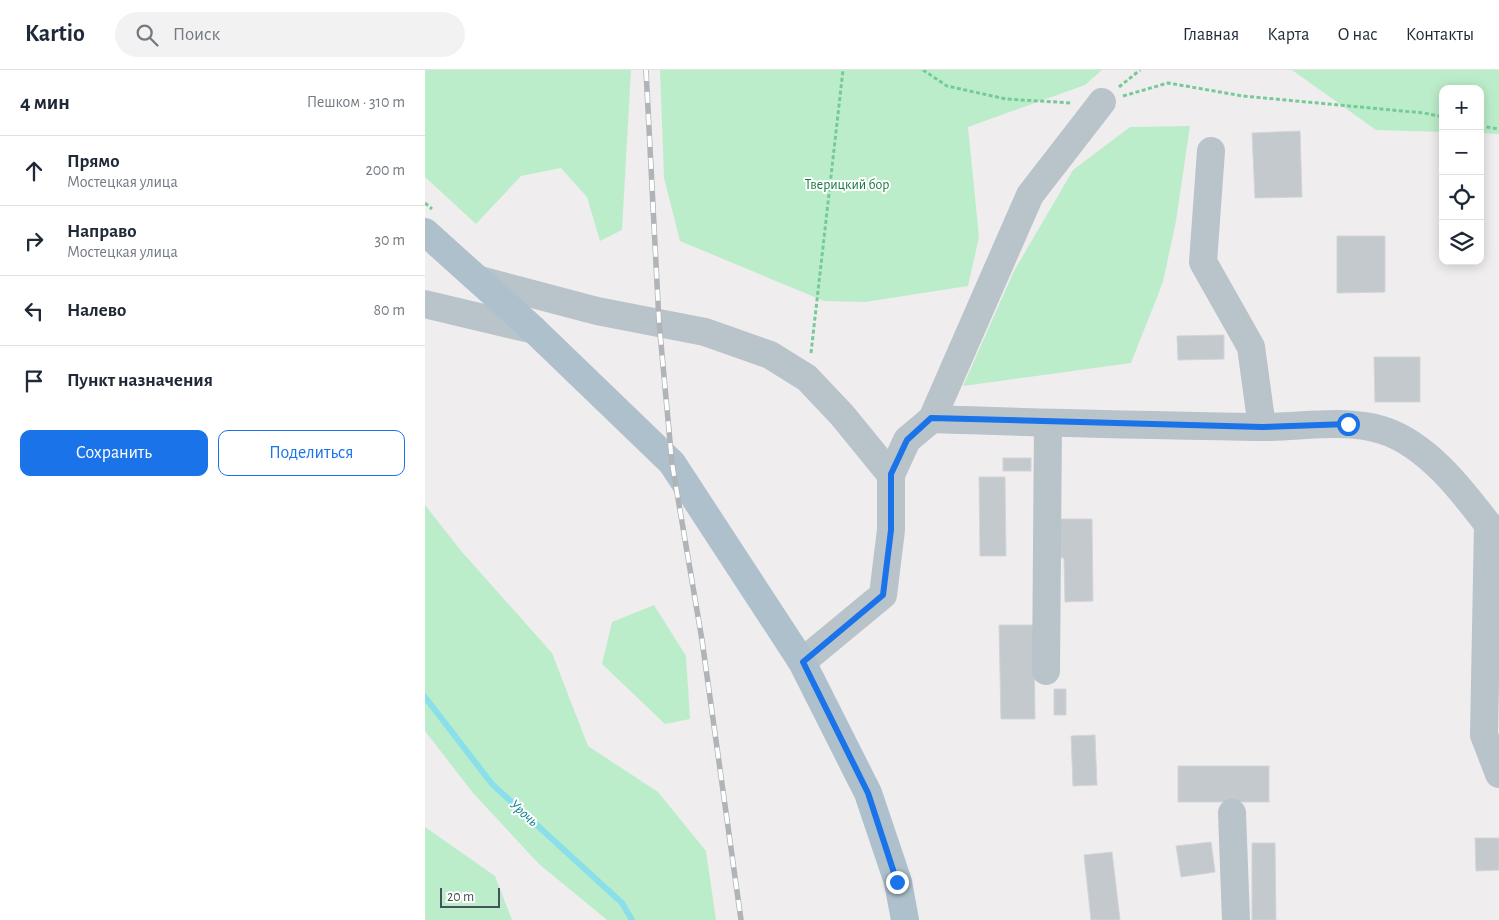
<!DOCTYPE html>
<html lang="ru">
<head>
<meta charset="utf-8">
<style>
  :root { --surface:#fff; --page:#f2f2f3; --text:#1f2937; --muted:#747a83; --line:#e0e1e3; --accent:#1a73e8 }
  body { margin:0; font-family:"Alegreya Sans",sans-serif; background:var(--page); color:var(--text) }
  .controls { position:absolute; right:15px; top:15px; display:grid; overflow:hidden; border-radius:10px; box-shadow:0 2px 12px #0003 }
  .controls button { width:45px; height:45px; display:grid; place-items:center; padding:0; border:0; border-bottom:1px solid var(--line); background:var(--surface); color:var(--text); font:25px sans-serif }
  .scale { position:absolute; left:15px; bottom:12px; width:60px; box-sizing:border-box; padding-left:5px; border:2px solid #46535a; border-top:0; font-size:14px; line-height:18px; white-space:nowrap; color:#46535a; -webkit-text-stroke:4px #fff; paint-order:stroke }
  .stop { position:absolute; width:15px; height:15px; margin:-11px; border:4px solid #1a73e8; border-radius:50%; background:#fff }
  .stop.end { background:#1a73e8; border-color:#fff; box-shadow:0 1px 5px #0008 }
  .list { margin:0; padding:0; list-style:none }
  h2 { display:flex; justify-content:space-between; align-items:center; height:65px; margin:0; padding:0 20px; font-size:21px }
  h2 small { font-size:16px; font-weight:400; color:var(--muted) }
  .list li { display:grid; grid-template-columns:32px 1fr auto; gap:15px; align-items:center; box-sizing:border-box; height:70px; padding:0 20px; border-top:1px solid var(--line) }
  .list b { display:block; font-size:19px; white-space:nowrap }
  .list p { margin:0; font-size:16px; white-space:nowrap; color:var(--muted) }
  .list em { font-size:16px; font-style:normal; color:var(--muted) }
  .actions { display:flex; gap:10px; padding:15px 20px }
  .actions a { flex:1; padding:11px 0; border:1px solid var(--accent); border-radius:10px; text-align:center; font-size:18px; color:var(--accent) }
  .actions .main { background:var(--accent); color:#fff }
  .icon { flex:none; width:28px; height:28px; fill:none; stroke:currentColor; stroke-width:2; stroke-linecap:round; stroke-linejoin:round }
  .map { position:relative; flex:none; width:1074px; height:850px; overflow:hidden }
  header { display:flex; align-items:center; gap:30px; box-sizing:border-box; height:70px; padding:0 25px; background:var(--surface); border-bottom:1px solid var(--line) }
  header strong { font-size:24px }
  nav { display:flex; gap:28px; margin-inline-start:auto; font-size:18px }
  .search { width:350px; height:45px; background:var(--page); display:flex; align-items:center; gap:12px; box-sizing:border-box; padding:0 18px; border-radius:28px; color:var(--muted); font-size:19px }
  main { display:flex }
  aside { flex:1; background:var(--surface) }
  .map>svg:first-child { display:block }
  .green { fill:#bcedca }
  .lines { fill:none; stroke-linecap:round; stroke-linejoin:round }
  .stream { stroke:#8adfea; stroke-width:6 }
  .building { fill:#c4c9cd; stroke:#d1d4d9 }
  .path { stroke:#75cb98; stroke-width:3; stroke-dasharray:4 2.5; stroke-linecap:butt }
  .minor { stroke:#b9c3ca; stroke-width:28 }
  .major { stroke:#adc0cc; stroke-width:28 }
  .rail-casing { stroke:#b0b4b8; stroke-width:5.5 }
  .rail { stroke:#fff; stroke-width:4; stroke-dasharray:11; stroke-linecap:butt }
  .route { stroke:#1a73e8; stroke-width:6 }
  .labels { text-anchor:middle; dominant-baseline:central; stroke-width:4; stroke-linejoin:round; paint-order:stroke }
  .park-label { font-size:14px; fill:#187a40; stroke:#fff }
  .water-label { font-size:15px; font-style:italic; fill:#0f808e; stroke:#fff }
</style>
</head>
<body>
<header>
<strong>Kartio</strong>
<div class="search"><svg class="icon" aria-label="search" viewBox="0 0 24 24"><circle cx="10" cy="10" r="6"/><path d="M15 15l6 6"/></svg>Поиск</div>
<nav><a>Главная</a><a>Карта</a><a>О нас</a><a>Контакты</a></nav>
</header>
<main>
<aside>
<h2>4 мин<small>Пешком · 310 m</small></h2>
<ul class="list">
<li><svg class="icon" aria-label="ahead" viewBox="0 0 24 24"><path d="M12 20V5M6 11l6-6 6 6"/></svg><div><b>Прямо</b><p>Мостецкая улица</p></div><em>200 m</em></li>
<li><svg class="icon" aria-label="right" viewBox="0 0 24 24"><path d="M7 20v-9h11M14 6l5 5-5 5"/></svg><div><b>Направо</b><p>Мостецкая улица</p></div><em>30 m</em></li>
<li><svg class="icon" aria-label="left" viewBox="0 0 24 24"><path d="M17 20v-9H6M10 6l-5 5 5 5"/></svg><div><b>Налево</b></div><em>80 m</em></li>
<li><svg class="icon" aria-label="arrive" viewBox="0 0 24 24"><path d="M6 21V4h12l-3 4 3 4H6"/></svg><div><b>Пункт назначения</b></div></li>
</ul>
<div class="actions"><a class="main">Сохранить</a><a>Поделиться</a></div>
</aside>
<div class="map">
<svg width="1074" height="850" viewBox="0 0 1074 850">
  <rect width="100%" height="100%" fill="#f0edee"/>
  <g class="green">
    <path d="M0 0H206L197 160 175 171 162 127 136 98 96 106 51 154 0 107Z"/>
    <path d="M235 0H677L660 15 543 57 554 167 543 216 440 232 399 231 255 171 239 108Z"/>
    <path d="M867 0H1074V64L1055 63V19H1018V62L951 60Z"/>
    <path d="M765 56 751 151 738 212 706 293 538 316 589 201 648 100 705 57Z"/>
    <path d="M0 435 37 482 127 583 163 676 233 722 281 781 291 850H182L114 794 48 723 0 661Z"/>
    <path d="M229 535 261 586 265 649 240 654 177 594 187 552Z"/>
    <path d="M0 757 70 806 87 850H0Z"/>
  </g>
  <g class="lines">
    <path class="stream" d="M0 627 67 714 197 833 207 850"/>
  </g>
  <g class="building">
    <path d="M875 61 877 127 830 128 827 63Z"/>
    <path d="M912 166H960V222L912 223Z"/>
    <path d="M799 265V289L753 290 752 266Z"/>
    <path d="M949 287H995V332H950Z"/>
    <rect x="578" y="388" width="28" height="13"/>
    <path d="M554 407H580L581 486H555Z"/>
    <path d="M635 449H667L668 531 640 532 639 488H636Z"/>
    <path d="M574 555H609L610 649H576Z"/>
    <rect x="629" y="619" width="12" height="26"/>
    <path d="M670 665 672 715 648 716 646 666Z"/>
    <rect x="753" y="696" width="91" height="36"/>
    <path d="M1050 768H1074V800L1051 801Z"/>
    <path d="M786 772 790 802 756 807 751 776Z"/>
    <path d="M827 773H850L851 850H827Z"/>
    <path d="M687 782 695 850H666L659 785Z"/>
  </g>
  <g class="lines">
    <g class="path">
      <path d="M498 0 522 16 581 29 647 33"/>
      <path d="M694 17 715 0"/>
      <path d="M698 26 743 13 818 26 999 43 1018 47"/>
      <path d="M1055 56 1074 59"/>
      <path d="M0 133 7 139"/>
      <path d="M386 283 418 0"/>
    </g>
    <g class="minor">
      <path d="M786 81 778 192 826 277 837 357"/>
      <path d="M55 210 172 241 280 262 345 285 382 308 417 345 466 405"/>
      <path d="M0 234 109 260"/>
      <path d="M507 349 605 125 677 32"/>
      <path d="M1063 454 1059 665 1074 704"/>
      <path d="M377 592 458 525 466 460V405L482 370 507 349C615 353 724 355 832 357 873 358 917 348 957 360 1006 375 1044 430 1074 469"/>
      <path d="M621 601 623 353"/>
      <path d="M807 743 811 850"/>
    </g>
    <path class="major" d="M0 162 109 260 247 393 377 592 443 723 473 812 480 850"/>
    <g class="rail-casing">
      <path id="rail" d="M221 0 234 252 247 393 277 570 316 850"/>
    </g>
    <use href="#rail" class="rail"/>
  </g>
  <g class="lines">
    <path class="route" d="M472 812 443 723 378 592 458 525 466 460V404L482 370 506 348 837 357 923 354"/>
  </g>
  <g class="labels">
    <g class="park-label">
      <text x="422" y="115">Тверицкий бор</text>
    </g>
    <g class="water-label">
      <text transform="translate(99 743) rotate(42)">Урочь</text>
    </g>
  </g>
</svg>
<div class="controls">
<button>+</button>
<button>−</button>
<button><svg class="icon" aria-label="locate" viewBox="0 0 24 24"><circle cx="12" cy="12" r="6"/><path d="M12 2v4M12 18v4M2 12h4M18 12h4"/></svg></button>
<button><svg class="icon" aria-label="layers" viewBox="0 0 24 24"><path d="M12 4l9 5-9 5-9-5zM3 14l9 5 9-5"/></svg></button>
</div>
<div class="scale">20 m</div>
<div class="stop" style="left:923px;top:354px"></div>
<div class="stop end" style="left:472px;top:812px"></div>
</div>
</main>
</body>
</html>
